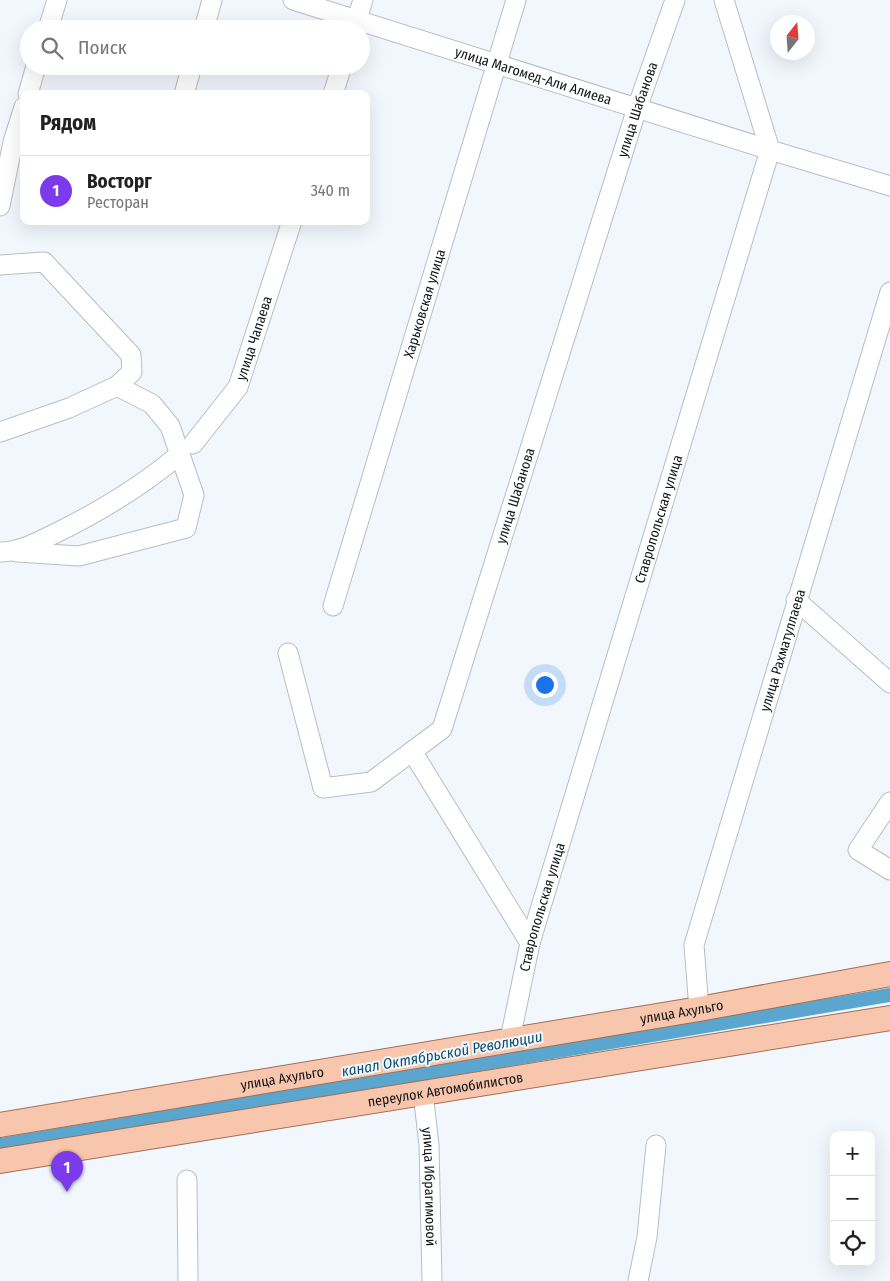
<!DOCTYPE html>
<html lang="ru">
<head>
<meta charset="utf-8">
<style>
  :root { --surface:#fff; --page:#f6f6f6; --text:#222; --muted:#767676; --line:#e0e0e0; --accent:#7c3aed }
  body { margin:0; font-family:"Fira Sans Condensed",sans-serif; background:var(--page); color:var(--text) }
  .controls { position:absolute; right:15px; bottom:15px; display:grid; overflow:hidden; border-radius:10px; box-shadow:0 5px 20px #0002 }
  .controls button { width:45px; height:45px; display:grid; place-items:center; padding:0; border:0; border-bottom:1px solid var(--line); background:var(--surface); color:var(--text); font:25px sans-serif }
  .compass { position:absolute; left:770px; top:15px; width:45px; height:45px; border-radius:50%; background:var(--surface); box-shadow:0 5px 20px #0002; rotate:17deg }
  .you { position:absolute; left:544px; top:684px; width:18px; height:18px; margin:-12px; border:4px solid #fff; border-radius:50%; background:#1a73e8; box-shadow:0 0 0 8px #1a73e833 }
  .badge { display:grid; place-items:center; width:32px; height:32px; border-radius:50%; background:var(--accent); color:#fff; font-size:16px; font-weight:700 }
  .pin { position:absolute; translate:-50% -41px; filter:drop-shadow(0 1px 2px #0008) }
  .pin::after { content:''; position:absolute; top:26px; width:18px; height:15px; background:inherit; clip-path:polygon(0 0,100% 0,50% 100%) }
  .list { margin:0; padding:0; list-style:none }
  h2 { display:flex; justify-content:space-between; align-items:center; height:65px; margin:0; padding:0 20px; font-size:21px }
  h2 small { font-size:16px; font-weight:400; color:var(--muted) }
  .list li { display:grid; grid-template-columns:32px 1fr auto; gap:15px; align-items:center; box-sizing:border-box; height:70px; padding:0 20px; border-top:1px solid var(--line) }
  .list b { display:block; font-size:19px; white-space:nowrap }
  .list p { margin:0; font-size:16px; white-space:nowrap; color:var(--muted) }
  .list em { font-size:16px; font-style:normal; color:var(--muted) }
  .icon { flex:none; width:28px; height:28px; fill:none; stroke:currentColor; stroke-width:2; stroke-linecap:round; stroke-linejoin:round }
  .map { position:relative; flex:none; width:890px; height:1281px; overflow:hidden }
  .search { position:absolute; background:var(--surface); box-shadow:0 5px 20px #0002; left:20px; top:20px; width:350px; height:55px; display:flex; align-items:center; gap:12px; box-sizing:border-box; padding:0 18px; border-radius:28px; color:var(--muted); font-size:19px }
  .panel { position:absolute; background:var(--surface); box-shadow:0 5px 20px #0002; left:20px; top:90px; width:350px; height:135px; border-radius:10px }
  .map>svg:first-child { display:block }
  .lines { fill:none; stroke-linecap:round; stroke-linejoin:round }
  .canal { stroke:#5aa6cf; stroke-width:14 }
  .minor-casing { stroke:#b7bec3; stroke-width:21 }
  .major-casing { stroke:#a36f54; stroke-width:26 }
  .minor { stroke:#fff; stroke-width:19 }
  .major { stroke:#f7c6ac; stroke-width:24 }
  .labels { text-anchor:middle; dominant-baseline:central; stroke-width:4; stroke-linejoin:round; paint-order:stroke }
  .street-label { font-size:14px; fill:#121516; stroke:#f1f7fd }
  .water-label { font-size:15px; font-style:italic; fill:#124f6b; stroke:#f1f7fd }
</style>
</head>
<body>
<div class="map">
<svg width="890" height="1281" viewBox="0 0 890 1281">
  <rect width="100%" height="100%" fill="#f1f7fd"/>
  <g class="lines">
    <path class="canal" d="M0 1145 890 995"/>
    <g class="minor-casing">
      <g id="minor">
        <path id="s1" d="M293 0 770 150 890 186"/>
        <path d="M48 29 57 0"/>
        <path d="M204 29 212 0"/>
        <path d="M354 29 363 0"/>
        <path d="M28 94 36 66"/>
        <path d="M184 94 192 66"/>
        <path d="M333 94 342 66"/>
        <path d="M0 206 13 142 24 107"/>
        <path d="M0 265 44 262 131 355 132 372 117 386 152 404 170 426 194 495 186 528 79 556 17 552"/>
        <path d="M0 432 69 408 117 386"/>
        <path id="s2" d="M193 444 238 387 292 221"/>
        <path d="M0 552C20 552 35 543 54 534 99 512 141 487 180 454"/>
        <path d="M796 600 890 683"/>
        <path id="s3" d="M333 606 516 0"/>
        <path id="s4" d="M288 653 323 788 371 782 442 729 637 108 675 0"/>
        <path d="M412 751 530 943"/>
        <path d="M890 802 858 850 890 870"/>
        <path id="s5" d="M699 1009 694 945 890 292"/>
        <path id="s6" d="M510 1039 530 943 770 150 724 0"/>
        <path id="s7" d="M423 1093 429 1145 432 1281"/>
        <path d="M187 1180 188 1281"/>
        <path d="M638 1281 647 1237 656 1145"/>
      </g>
    </g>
    <g class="major-casing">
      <g id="major">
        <path id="s8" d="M0 1125 699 1009 890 974"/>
        <path id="s9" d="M0 1161 890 1018"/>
      </g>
    </g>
    <use href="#minor" class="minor"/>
    <use href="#major" class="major"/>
  </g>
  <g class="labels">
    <g class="street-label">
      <text stroke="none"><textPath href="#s1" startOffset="252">улица Магомед-Али Алиева</textPath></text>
      <text stroke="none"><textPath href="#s4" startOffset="926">улица Шабанова</textPath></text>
      <text stroke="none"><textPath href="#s3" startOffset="316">Харьковская улица</textPath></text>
      <text stroke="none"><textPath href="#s2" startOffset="124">улица Чапаева</textPath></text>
      <text stroke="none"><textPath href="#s4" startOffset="521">улица Шабанова</textPath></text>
      <text stroke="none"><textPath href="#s6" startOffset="541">Ставропольская улица</textPath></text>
      <text stroke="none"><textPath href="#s5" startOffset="372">улица Рахматуллаева</textPath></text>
      <text stroke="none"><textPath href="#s6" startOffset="136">Ставропольская улица</textPath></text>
      <text stroke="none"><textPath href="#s8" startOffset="691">улица Ахульго</textPath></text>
      <text stroke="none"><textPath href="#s8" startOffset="286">улица Ахульго</textPath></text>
      <text stroke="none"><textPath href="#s9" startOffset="451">переулок Автомобилистов</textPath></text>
      <text stroke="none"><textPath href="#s7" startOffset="94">улица Ибрагимовой</textPath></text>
    </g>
    <g class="water-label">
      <text transform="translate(442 1054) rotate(-10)">канал Октябрьской Революции</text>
    </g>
  </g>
</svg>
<div class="controls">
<button>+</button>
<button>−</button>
<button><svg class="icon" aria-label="locate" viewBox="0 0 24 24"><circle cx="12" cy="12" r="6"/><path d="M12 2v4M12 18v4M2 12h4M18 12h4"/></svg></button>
</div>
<svg class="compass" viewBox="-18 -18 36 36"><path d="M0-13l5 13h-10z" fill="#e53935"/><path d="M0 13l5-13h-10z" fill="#767676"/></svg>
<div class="you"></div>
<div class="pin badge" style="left:67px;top:1192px">1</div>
<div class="search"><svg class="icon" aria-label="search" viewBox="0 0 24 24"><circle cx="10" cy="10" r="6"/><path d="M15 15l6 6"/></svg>Поиск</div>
<section class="panel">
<h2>Рядом<small></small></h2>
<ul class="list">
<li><span class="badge">1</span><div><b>Восторг</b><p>Ресторан</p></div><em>340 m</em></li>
</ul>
</section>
</div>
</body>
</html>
